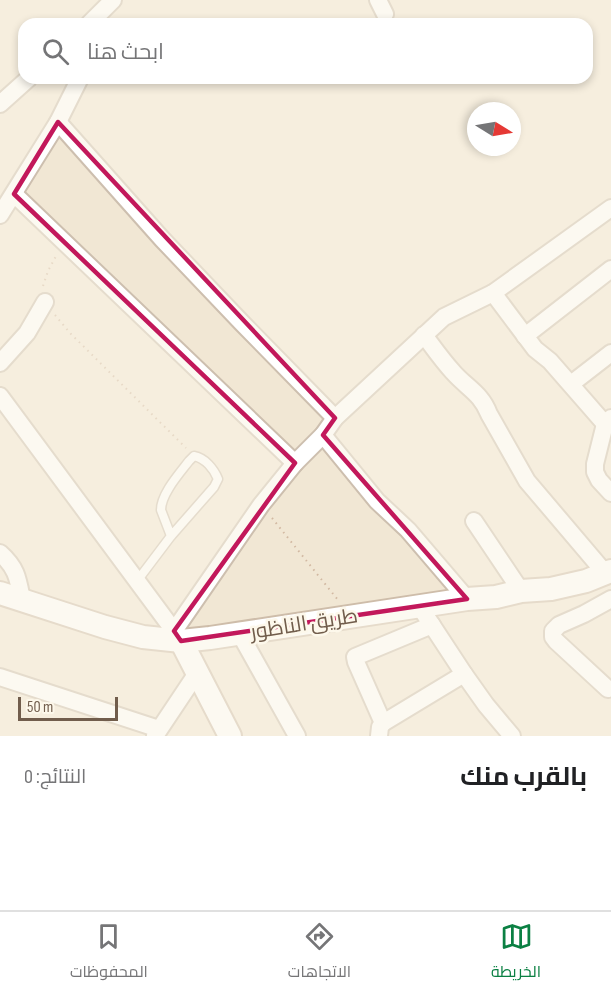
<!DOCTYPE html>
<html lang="ar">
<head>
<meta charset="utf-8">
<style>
  :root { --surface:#fff; --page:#f6f6f6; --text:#202124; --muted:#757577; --line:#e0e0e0; --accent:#0b8043 }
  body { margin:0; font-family:"Sofia Sans Condensed",Cairo,sans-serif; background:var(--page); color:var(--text); direction:rtl }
  .compass { position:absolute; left:467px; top:102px; width:54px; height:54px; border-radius:50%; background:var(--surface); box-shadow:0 3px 9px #0003; rotate:101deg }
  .scale { position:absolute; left:18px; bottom:15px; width:100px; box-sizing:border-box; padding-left:6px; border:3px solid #715d4c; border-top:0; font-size:16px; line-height:21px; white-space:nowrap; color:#715d4c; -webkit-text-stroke:4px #fdf8eb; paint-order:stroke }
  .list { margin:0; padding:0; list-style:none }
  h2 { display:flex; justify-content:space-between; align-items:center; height:78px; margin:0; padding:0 24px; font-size:26px }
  h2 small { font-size:20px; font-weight:400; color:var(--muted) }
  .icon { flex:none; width:33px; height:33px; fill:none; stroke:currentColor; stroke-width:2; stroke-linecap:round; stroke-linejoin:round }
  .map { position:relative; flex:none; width:611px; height:736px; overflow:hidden; direction:ltr }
  .search { position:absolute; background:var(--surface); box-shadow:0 3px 9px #0003; left:18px; right:18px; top:18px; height:66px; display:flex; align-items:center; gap:15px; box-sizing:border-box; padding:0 21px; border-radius:18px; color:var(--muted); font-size:22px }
  .sheet { height:174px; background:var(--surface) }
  nav { display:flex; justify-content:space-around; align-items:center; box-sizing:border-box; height:84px; border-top:2px solid var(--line); background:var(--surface); font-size:16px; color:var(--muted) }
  nav a { display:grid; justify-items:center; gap:3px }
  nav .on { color:var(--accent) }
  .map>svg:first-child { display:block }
  .residential { fill:#f1e7d4; fill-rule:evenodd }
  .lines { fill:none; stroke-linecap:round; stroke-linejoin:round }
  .lane-casing { stroke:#cdbfaf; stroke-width:11 }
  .street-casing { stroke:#cdbfaf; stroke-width:20 }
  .secondary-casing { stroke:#cebdaa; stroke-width:26 }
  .path { stroke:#d2b9a2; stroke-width:2; stroke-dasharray:1.5 4.5; stroke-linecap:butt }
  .lane { stroke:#fff; stroke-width:8 }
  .street { stroke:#fff; stroke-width:16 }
  .secondary { stroke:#fff; stroke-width:22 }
  .marked { fill:none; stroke:#c2185b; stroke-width:4.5; stroke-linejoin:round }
  .labels { text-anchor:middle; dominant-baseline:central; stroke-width:5; stroke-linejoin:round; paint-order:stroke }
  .street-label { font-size:21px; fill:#715d4c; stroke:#fdf8eb }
</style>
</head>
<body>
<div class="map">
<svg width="611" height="736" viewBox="0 0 611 736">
  <rect width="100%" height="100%" fill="#faf4e5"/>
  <path class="residential" d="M0 0H611V736H0ZM24 24H587V78H24ZM476 111H512V147H476Z"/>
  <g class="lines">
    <g class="lane-casing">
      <path id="lane" d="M137 581 171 536 214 487 218 479C214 469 205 458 194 456L189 461C179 474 161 494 161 510L171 536"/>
    </g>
    <g class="street-casing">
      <g id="street">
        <path d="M378 0 385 14"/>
        <path d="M89 24 113 0"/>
        <path d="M0 104 29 78"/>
        <path d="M58 122 162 239 242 323 335 418"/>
        <path d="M14 194 295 463"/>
        <path d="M0 215 58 122 80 78"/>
        <path d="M493 293 535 349 550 361 605 424"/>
        <path d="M424 335C433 347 442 360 453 372 467 388 481 393 489 414L527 481 606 574"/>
        <path d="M525 336 611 269"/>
        <path d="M0 363 27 333 45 302"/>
        <path d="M571 384 611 353"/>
        <path d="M0 396 180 639"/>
        <path d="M611 418 605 424 595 464V472L599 480 611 493"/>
        <path d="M323 435 377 501 408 530 467 599"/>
        <path d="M474 521 521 591"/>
        <path d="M0 553C17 568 18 579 22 600"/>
        <path d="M420 607 464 674 486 705 512 736"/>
        <path d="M174 631 261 505 295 463 323 435 335 418 444 317 493 293 611 208"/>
        <path d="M240 634 297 736"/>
        <path d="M0 677 159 729"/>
        <path d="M608 689 556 641 553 637V631L559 625 584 614 611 599"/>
        <path d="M383 723 356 662 355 657 432 625"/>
        <path d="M155 736 197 673"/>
        <path d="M379 736 380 727 383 723 464 674"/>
      </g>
    </g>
    <g class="secondary-casing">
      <g id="secondary">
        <path d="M0 593 105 627 143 637 181 641 210 638 467 599 496 597 521 591 551 589 586 581 611 571"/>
        <path d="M181 641 230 736"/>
      </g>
    </g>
    <g class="path">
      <path d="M43 286 48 271 56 256"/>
      <path d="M55 315 70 333 186 448"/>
      <path d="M272 518 338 600"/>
    </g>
    <use href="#lane" class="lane"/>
    <use href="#street" class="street"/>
    <use href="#secondary" class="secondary"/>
  </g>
  <path d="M0 0H611V736H0ZM58 122 335 418 323 435 467 599 181 641 174 631 295 463 14 194Z" fill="#faf4e5" fill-opacity=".55" fill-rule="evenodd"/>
  <path class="marked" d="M58 122 335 418 323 435 467 599 181 641 174 631 295 463 14 194Z"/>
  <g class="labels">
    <g class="street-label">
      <text transform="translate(304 624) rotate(-9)">طريق الناظور</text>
    </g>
  </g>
</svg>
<svg class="compass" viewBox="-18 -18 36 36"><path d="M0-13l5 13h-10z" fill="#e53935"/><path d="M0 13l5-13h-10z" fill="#757577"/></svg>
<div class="scale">50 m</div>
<div class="search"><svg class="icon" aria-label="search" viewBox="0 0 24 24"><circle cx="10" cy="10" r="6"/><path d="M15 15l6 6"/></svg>ابحث هنا</div>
</div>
<section class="sheet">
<h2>بالقرب منك<small>النتائج: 0</small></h2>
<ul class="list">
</ul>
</section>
<nav>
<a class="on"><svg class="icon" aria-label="map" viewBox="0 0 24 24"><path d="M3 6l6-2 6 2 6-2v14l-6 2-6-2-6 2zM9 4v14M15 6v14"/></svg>الخريطة</a>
<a><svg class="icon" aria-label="directions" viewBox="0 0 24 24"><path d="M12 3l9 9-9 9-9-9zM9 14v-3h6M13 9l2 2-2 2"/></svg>الاتجاهات</a>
<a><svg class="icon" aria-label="saved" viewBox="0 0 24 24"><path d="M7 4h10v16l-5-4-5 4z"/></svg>المحفوظات</a>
</nav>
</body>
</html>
